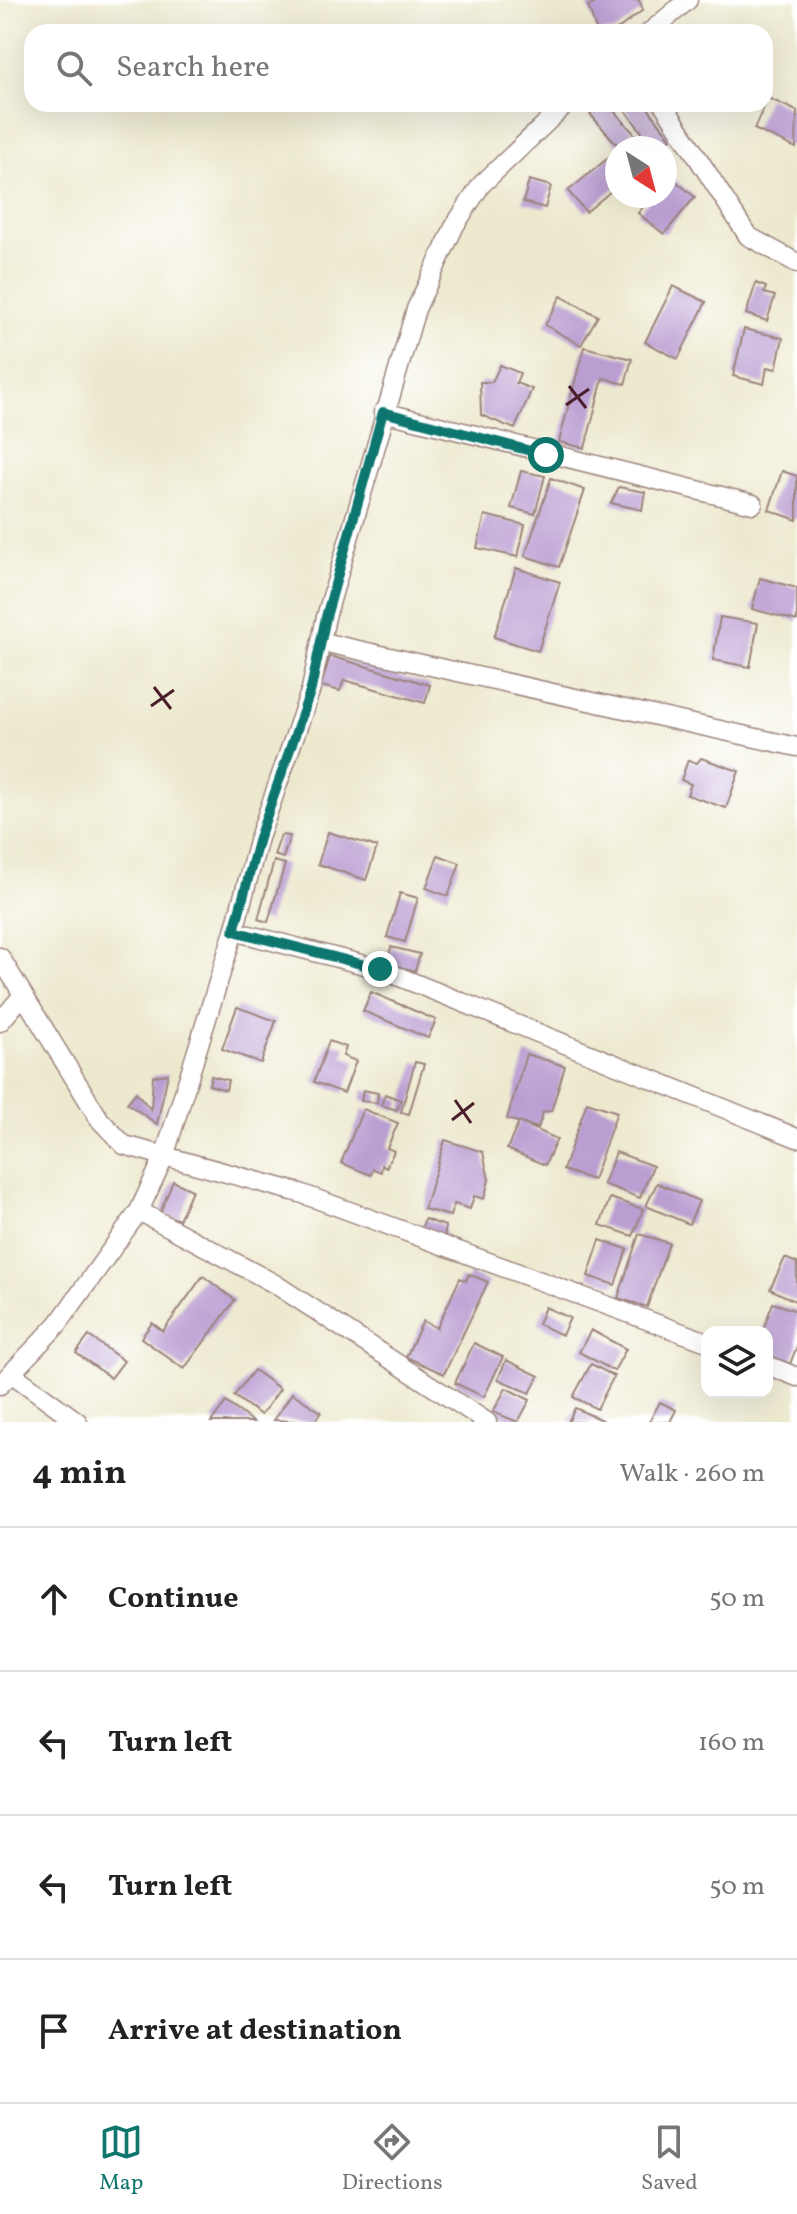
<!DOCTYPE html>
<html lang="en">
<head>
<meta charset="utf-8">
<style>
  :root { --surface:#fff; --page:#f6f6f6; --text:#222; --muted:#767676; --line:#e0e0e0; --accent:#0f766e }
  body { margin:0; font-family:Vollkorn,serif; background:var(--page); color:var(--text) }
  .controls { position:absolute; right:24px; bottom:24px; display:grid; overflow:hidden; border-radius:16px; box-shadow:0 8px 32px #0002 }
  .controls button { width:72px; height:72px; display:grid; place-items:center; padding:0; border:0; border-bottom:2px solid var(--line); background:var(--surface); color:var(--text); font:40px sans-serif }
  .compass { position:absolute; left:605px; top:136px; width:72px; height:72px; border-radius:50%; background:var(--surface); box-shadow:0 8px 32px #0002; rotate:144deg }
  .stop { position:absolute; width:24px; height:24px; margin:-18px; border:6px solid #0f766e; border-radius:50%; background:#fff }
  .stop.end { background:#0f766e; border-color:#fff; box-shadow:0 2px 8px #0008 }
  .list { margin:0; padding:0; list-style:none }
  h2 { display:flex; justify-content:space-between; align-items:center; height:104px; margin:0; padding:0 32px; font-size:34px }
  h2 small { font-size:26px; font-weight:400; color:var(--muted) }
  .list li { display:grid; grid-template-columns:52px 1fr auto; gap:24px; align-items:center; box-sizing:border-box; height:144px; padding:0 32px; border-top:2px solid var(--line) }
  .list b { display:block; font-size:30px; white-space:nowrap }
  .list em { font-size:26px; font-style:normal; color:var(--muted) }
  .icon { flex:none; width:44px; height:44px; fill:none; stroke:currentColor; stroke-width:2; stroke-linecap:round; stroke-linejoin:round }
  .map { position:relative; flex:none; width:797px; height:1422px; overflow:hidden }
  .search { position:absolute; background:var(--surface); box-shadow:0 8px 32px #0002; left:24px; right:24px; top:24px; height:88px; display:flex; align-items:center; gap:20px; box-sizing:border-box; padding:0 28px; border-radius:24px; color:var(--muted); font-size:30px }
  .sheet { height:680px; background:var(--surface) }
  nav { display:flex; justify-content:space-around; align-items:center; box-sizing:border-box; height:112px; border-top:2px solid var(--line); background:var(--surface); font-size:22px; color:var(--muted) }
  nav a { display:grid; justify-items:center; gap:4px }
  nav .on { color:var(--accent) }
  .map>svg:first-child { display:block }
  .building { fill:#ba9ed2 }
  .lines { fill:none; stroke-linecap:round; stroke-linejoin:round }
  .street-casing { stroke:#9c847d; stroke-width:21 }
  .street { stroke:#fff; stroke-width:18 }
  .route { stroke:#0f766e; stroke-width:10 }
  .ticks { fill:none; stroke:#4a1f2b; stroke-width:3 }
</style>
</head>
<body>
<div class="map">
<svg width="797" height="1422" viewBox="0 0 797 1422">
  <rect width="100%" height="100%" fill="#fff"/>
  <filter id="ink" filterUnits="userSpaceOnUse"><feTurbulence type="fractalNoise" baseFrequency=".0125" numOctaves="2"/><feDisplacementMap in="SourceGraphic" scale="16" xChannelSelector="R" yChannelSelector="G"/><feConvolveMatrix kernelMatrix="1 2 1 2 8 2 1 2 1" color-interpolation-filters="sRGB"/></filter>
  <filter id="wash" filterUnits="userSpaceOnUse"><feTurbulence type="fractalNoise" baseFrequency=".006" numOctaves="4" result="noise"/><feDisplacementMap in="SourceGraphic" scale="32" xChannelSelector="R" yChannelSelector="G"/><feGaussianBlur stdDeviation="1.8" result="paint"/><feColorMatrix in="noise" values="0 0 0 0 0 0 0 0 0 0 0 0 0 0 0 0 0 1.4 0 .05"/><feComposite in="paint" operator="in"/></filter>
  <g filter="url(#wash)">
    <rect width="100%" height="100%" fill="#ede9cf"/>
    <g id="blocks">
      <g class="building">
        <path d="M593 0H639L643 10 614 32H597L588 6 594 4Z"/>
        <path d="M768 98 797 111 796 148 754 129Z"/>
        <path d="M601 104H608L647 148H620L590 114Z"/>
        <path d="M633 104H645L671 139 654 148 625 110Z"/>
        <path d="M613 154 617 159V186L586 212 568 191Z"/>
        <path d="M669 175 695 197 664 234 638 213 652 196H665V180Z"/>
        <path d="M529 180 551 186 545 208 523 202Z"/>
        <path d="M756 283 766 287 764 293 775 296 767 321 746 314Z"/>
        <path d="M673 286 706 302 678 359 645 342Z"/>
        <path d="M561 296 598 316 581 345 545 325Z"/>
        <path d="M744 329 783 338 776 369 767 367 764 384 733 376Z"/>
        <path d="M584 347 632 359 625 384 603 378 585 448 559 442Z"/>
        <path d="M500 365 520 373 516 383 532 389 515 429 481 415 480 382H492Z"/>
        <path d="M521 471 545 476 535 514 511 508Z"/>
        <path d="M782 471 797 476V520L769 510Z"/>
        <path d="M551 478 585 490 559 567 525 556Z"/>
        <path d="M619 487 645 492 642 510 611 503Z"/>
        <path d="M485 515 525 525 518 557 477 548Z"/>
        <path d="M516 568 560 582 538 651 494 637Z"/>
        <path d="M760 578 797 588V621L752 609Z"/>
        <path d="M720 617 758 623 750 667 713 660Z"/>
        <path d="M330 656 430 685 425 703 344 680 340 691 321 686Z"/>
        <path d="M701 758 739 771 726 808 687 795 691 784 681 780 688 760 697 763Z"/>
        <path d="M328 832 377 847 366 880 318 864Z"/>
        <path d="M281 835 290 836 283 858 274 855Z"/>
        <path d="M438 855 460 863 448 896 426 888Z"/>
        <path d="M274 861 285 864 268 922 258 919Z"/>
        <path d="M400 893 418 898 405 942 387 937Z"/>
        <path d="M391 947 420 954 415 971 387 964Z"/>
        <path d="M371 992 436 1020 428 1038 363 1011Z"/>
        <path d="M237 1007 276 1021 261 1063 222 1049Z"/>
        <path d="M329 1041 346 1047 343 1056 356 1061 344 1093 314 1082Z"/>
        <path d="M526 1054 565 1066 551 1111 543 1112 538 1128 507 1119Z"/>
        <path d="M415 1062 424 1064 409 1114 401 1112Z"/>
        <path d="M168 1074 157 1124 127 1103 136 1092 151 1110 153 1076Z"/>
        <path d="M211 1076 228 1080 226 1090 209 1085Z"/>
        <path d="M363 1090 378 1093 377 1103 361 1101Z"/>
        <path d="M385 1094 401 1100 397 1110 381 1105Z"/>
        <path d="M587 1102 617 1112 593 1180 563 1170Z"/>
        <path d="M363 1109 398 1123 387 1148 394 1151 386 1168 382 1165 381 1172 373 1169 371 1175 341 1163Z"/>
        <path d="M519 1122 557 1139 545 1165 507 1149Z"/>
        <path d="M445 1140 483 1152 489 1180 484 1199 474 1196 470 1209 454 1204 450 1216 424 1209Z"/>
        <path d="M616 1152 653 1166 640 1198 603 1184Z"/>
        <path d="M173 1181 192 1190 179 1220 160 1213Z"/>
        <path d="M657 1183 699 1201 689 1224 646 1206Z"/>
        <path d="M610 1198 643 1209 633 1236 600 1225Z"/>
        <path d="M425 1219 445 1226V1236L421 1229Z"/>
        <path d="M639 1234 669 1243 647 1307 618 1298Z"/>
        <path d="M600 1240 627 1249 615 1285 588 1276Z"/>
        <path d="M785 1258 797 1263V1302L770 1289Z"/>
        <path d="M469 1274 488 1282 444 1374 406 1357 423 1321 437 1328 460 1278 466 1281Z"/>
        <path d="M203 1276 235 1300 184 1369 141 1338 152 1323 163 1331Z"/>
        <path d="M773 1303 797 1311V1346L790 1364 767 1355V1332H762Z"/>
        <path d="M545 1307 570 1318 562 1335 538 1324Z"/>
        <path d="M591 1330 626 1349 614 1371 579 1352Z"/>
        <path d="M89 1336 124 1361 111 1378 76 1353Z"/>
        <path d="M474 1343 503 1357 484 1397 455 1383Z"/>
        <path d="M506 1360 539 1376 530 1393 498 1379Z"/>
        <path d="M591 1364 614 1376 597 1409 573 1397Z"/>
        <path d="M254 1370 280 1389 261 1415 234 1396Z"/>
        <path d="M506 1388 530 1400 518 1422 493 1412Z"/>
        <path d="M292 1393 321 1412 314 1422 274 1420Z"/>
        <path d="M226 1402 253 1422H211Z"/>
        <path d="M660 1402 676 1410 670 1422H649Z"/>
        <path d="M575 1408 606 1422H568Z"/>
      </g>
    </g>
  </g>
  <g filter="url(#ink)">
    <use href="#blocks" fill-opacity="0" stroke="#9c847d" stroke-width="2"/>
    <g class="lines">
      <g class="street-casing">
        <g id="street">
          <path d="M650 32 688 0"/>
          <path d="M663 104 748 236 797 263"/>
          <path d="M383 412 753 504"/>
          <path d="M322 642 797 747"/>
          <path d="M234 931 380 969 797 1138"/>
          <path d="M0 957 100 1120 124 1145 300 1193 707 1342"/>
          <path d="M0 1022 23 995"/>
          <path d="M139 1211 275 1284 487 1422"/>
          <path d="M767 1365 797 1377"/>
          <path d="M11 1373 78 1422"/>
          <path d="M0 1385 58 1324 139 1211 164 1157 234 931 259 838 311 689 326 617 416 309 455 225 481 185 566 104"/>
        </g>
      </g>
      <use href="#street" class="street"/>
    </g>
  </g>
  <g class="lines" filter="url(#ink)">
    <path class="route" d="M380 969 234 931 259 838 311 689 326 617 383 412 546 455"/>
  </g>
  <path class="ticks" d="M569 386 586 408M566 405 589 389M154 687 171 709M151 706 174 690M455 1100 471 1123M452 1120 474 1103"/>
</svg>
<div class="controls">
<button><svg class="icon" aria-label="layers" viewBox="0 0 24 24"><path d="M12 4l9 5-9 5-9-5zM3 14l9 5 9-5"/></svg></button>
</div>
<svg class="compass" viewBox="-18 -18 36 36"><path d="M0-13l5 13h-10z" fill="#e53935"/><path d="M0 13l5-13h-10z" fill="#767676"/></svg>
<div class="stop" style="left:546px;top:455px"></div>
<div class="stop end" style="left:380px;top:969px"></div>
<div class="search"><svg class="icon" aria-label="search" viewBox="0 0 24 24"><circle cx="10" cy="10" r="6"/><path d="M15 15l6 6"/></svg>Search here</div>
</div>
<section class="sheet">
<h2>4 min<small>Walk · 260 m</small></h2>
<ul class="list">
<li><svg class="icon" aria-label="ahead" viewBox="0 0 24 24"><path d="M12 20V5M6 11l6-6 6 6"/></svg><div><b>Continue</b></div><em>50 m</em></li>
<li><svg class="icon" aria-label="left" viewBox="0 0 24 24"><path d="M17 20v-9H6M10 6l-5 5 5 5"/></svg><div><b>Turn left</b></div><em>160 m</em></li>
<li><svg class="icon" aria-label="left" viewBox="0 0 24 24"><path d="M17 20v-9H6M10 6l-5 5 5 5"/></svg><div><b>Turn left</b></div><em>50 m</em></li>
<li><svg class="icon" aria-label="arrive" viewBox="0 0 24 24"><path d="M6 21V4h12l-3 4 3 4H6"/></svg><div><b>Arrive at destination</b></div></li>
</ul>
</section>
<nav>
<a class="on"><svg class="icon" aria-label="map" viewBox="0 0 24 24"><path d="M3 6l6-2 6 2 6-2v14l-6 2-6-2-6 2zM9 4v14M15 6v14"/></svg>Map</a>
<a><svg class="icon" aria-label="directions" viewBox="0 0 24 24"><path d="M12 3l9 9-9 9-9-9zM9 14v-3h6M13 9l2 2-2 2"/></svg>Directions</a>
<a><svg class="icon" aria-label="saved" viewBox="0 0 24 24"><path d="M7 4h10v16l-5-4-5 4z"/></svg>Saved</a>
</nav>
</body>
</html>
